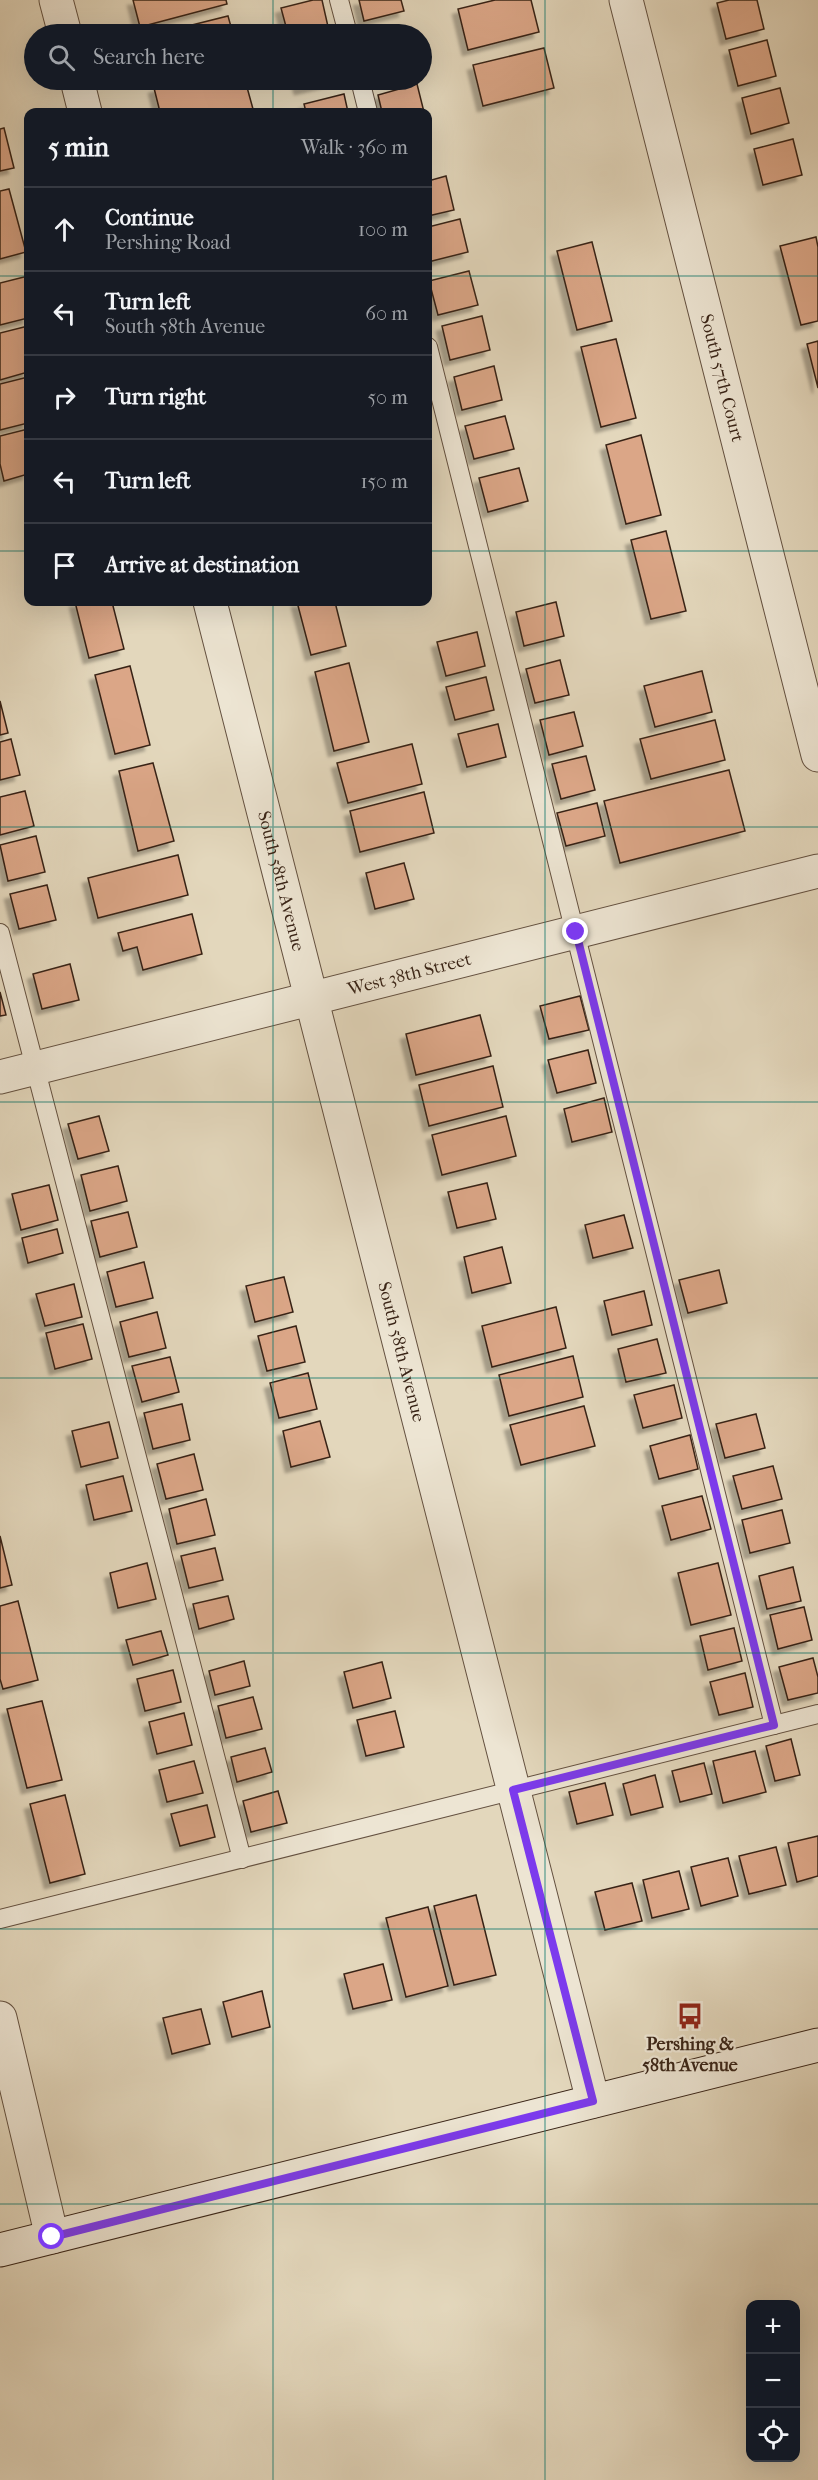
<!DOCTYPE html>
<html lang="en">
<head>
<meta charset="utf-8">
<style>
  :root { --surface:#171b24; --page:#242831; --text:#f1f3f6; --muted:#9ea1a6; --line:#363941 }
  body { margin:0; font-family:"IM FELL French Canon",serif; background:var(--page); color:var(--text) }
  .controls { position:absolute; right:18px; bottom:18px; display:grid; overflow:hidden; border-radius:12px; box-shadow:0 6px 24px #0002 }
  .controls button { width:54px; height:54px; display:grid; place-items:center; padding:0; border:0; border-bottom:2px solid var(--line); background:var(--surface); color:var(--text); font:30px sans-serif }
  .stop { position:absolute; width:18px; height:18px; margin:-14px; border:4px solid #7c3aed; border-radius:50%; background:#fff }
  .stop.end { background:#7c3aed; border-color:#fff; box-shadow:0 2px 6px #0008 }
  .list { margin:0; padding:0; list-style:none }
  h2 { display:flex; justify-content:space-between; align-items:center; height:78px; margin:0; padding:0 24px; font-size:26px }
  h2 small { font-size:20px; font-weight:400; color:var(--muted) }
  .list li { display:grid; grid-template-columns:39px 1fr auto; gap:18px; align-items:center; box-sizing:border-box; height:84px; padding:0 24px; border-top:2px solid var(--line) }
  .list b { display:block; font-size:22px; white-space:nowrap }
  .list p { margin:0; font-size:20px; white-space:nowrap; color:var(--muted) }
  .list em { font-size:20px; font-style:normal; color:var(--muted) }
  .icon { flex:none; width:33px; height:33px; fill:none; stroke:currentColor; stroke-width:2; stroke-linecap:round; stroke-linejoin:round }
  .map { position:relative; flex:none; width:818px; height:2480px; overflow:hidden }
  .search { position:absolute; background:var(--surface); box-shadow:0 6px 24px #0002; left:24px; top:24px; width:408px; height:66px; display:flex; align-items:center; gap:15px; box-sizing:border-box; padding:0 21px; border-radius:33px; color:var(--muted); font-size:22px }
  .panel { position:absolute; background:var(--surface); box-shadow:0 6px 24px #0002; left:24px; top:108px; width:408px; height:498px; border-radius:12px }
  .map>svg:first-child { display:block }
  .building { fill:#dba687; stroke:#392417; stroke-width:1.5; filter:url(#shadow) }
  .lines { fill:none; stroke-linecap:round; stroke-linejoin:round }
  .service-casing { stroke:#645140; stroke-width:20 }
  .minor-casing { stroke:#645140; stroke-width:35 }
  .secondary-casing { stroke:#392417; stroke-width:35 }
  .service { stroke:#ede5d3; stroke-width:18 }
  .minor { stroke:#ede5d3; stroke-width:33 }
  .secondary { stroke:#ede5d3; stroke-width:33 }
  .route { stroke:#7c3aed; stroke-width:8 }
  .grid { fill:none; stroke:#0f766e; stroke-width:1.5; stroke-opacity:0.55 }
  .labels { text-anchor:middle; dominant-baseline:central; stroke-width:4.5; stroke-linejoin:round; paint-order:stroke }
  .street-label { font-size:18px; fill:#392417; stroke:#ede5d3 }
  .poi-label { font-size:18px; font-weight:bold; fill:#392417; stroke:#ede5d3 }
</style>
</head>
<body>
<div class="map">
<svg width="818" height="2480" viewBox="0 0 818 2480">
  <defs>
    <filter id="shadow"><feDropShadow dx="-5.5" dy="5.5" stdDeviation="1.5" flood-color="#0004"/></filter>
  </defs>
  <rect width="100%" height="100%" fill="#e3d7bc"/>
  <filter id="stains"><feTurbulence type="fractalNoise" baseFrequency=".00333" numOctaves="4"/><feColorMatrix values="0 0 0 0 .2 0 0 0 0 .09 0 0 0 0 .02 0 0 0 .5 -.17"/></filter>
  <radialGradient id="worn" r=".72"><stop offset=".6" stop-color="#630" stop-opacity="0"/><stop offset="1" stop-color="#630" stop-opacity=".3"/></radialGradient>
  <g class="building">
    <path d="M133 0H226L227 4 140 27Z"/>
    <path d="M313 0H322L329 31 317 34H288L281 8Z"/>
    <path d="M359 0H401L404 11 364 21Z"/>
    <path d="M495 0H531L539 32 468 50 458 9Z"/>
    <path d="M729 0H757L764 29 726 39 717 3Z"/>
    <path d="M228 16 233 34H156Z"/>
    <path d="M767 40 776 76 738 86 729 50Z"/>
    <path d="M544 48 554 88 483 106 473 65Z"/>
    <path d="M185 80H245L253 109 239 112H160L154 88Z"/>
    <path d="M297 80H339L300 89Z"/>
    <path d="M417 84 424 112H382L378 95Z"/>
    <path d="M780 88 789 123 751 134 742 98Z"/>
    <path d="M344 94 348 112H306L304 104Z"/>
    <path d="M4 128 14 168 0 171V129Z"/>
    <path d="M793 139 802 175 763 185 754 149Z"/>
    <path d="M446 176 454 210 428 216V181Z"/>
    <path d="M9 189 26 252 0 259V191Z"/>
    <path d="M460 219 468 252 428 262V227Z"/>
    <path d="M816 237 818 247V321L801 325 780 246Z"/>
    <path d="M592 242 612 321 577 330 557 251Z"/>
    <path d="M469 271 478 305 438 315 429 281Z"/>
    <path d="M28 276V318L0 325V283Z"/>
    <path d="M482 316 490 350 450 360 442 326Z"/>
    <path d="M28 326V372L0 380V333Z"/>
    <path d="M616 339 636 418 601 427 581 347Z"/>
    <path d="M818 341V388L807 344Z"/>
    <path d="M494 366 502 400 462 410 454 377Z"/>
    <path d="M28 377V423L0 430V384Z"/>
    <path d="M505 416 514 449 474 459 465 426Z"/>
    <path d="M28 429V474L4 481 0 464V436Z"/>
    <path d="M641 435 661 515 626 524 606 445Z"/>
    <path d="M519 468 528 501 488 512 479 478Z"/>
    <path d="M666 531 686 611 651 619 631 540Z"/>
    <path d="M75 602H112L124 649 89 658Z"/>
    <path d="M297 602H335L346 646 311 655Z"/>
    <path d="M556 602 564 636 524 646 516 612Z"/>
    <path d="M477 632 485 666 446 676 437 642Z"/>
    <path d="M560 660 569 695 535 703 526 669Z"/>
    <path d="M349 663 369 742 334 751 315 672Z"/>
    <path d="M130 666 150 745 115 754 95 675Z"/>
    <path d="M702 671 712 712 655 727 644 686Z"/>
    <path d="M486 677 494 710 455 720 446 687Z"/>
    <path d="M0 701 8 733 0 735Z"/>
    <path d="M574 712 583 746 549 755 540 720Z"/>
    <path d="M715 720 725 760 651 779 640 739Z"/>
    <path d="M498 724 506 757 467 767 458 734Z"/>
    <path d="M11 739 20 775 0 780V742Z"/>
    <path d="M412 744 422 784 348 803 337 763Z"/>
    <path d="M586 756 595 790 561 799 552 764Z"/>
    <path d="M153 763 174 841 138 851 119 771Z"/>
    <path d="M729 770 745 831 620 863 604 801Z"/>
    <path d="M25 791 34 826 0 835V797Z"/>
    <path d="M424 792 434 833 360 852 350 811Z"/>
    <path d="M597 803 605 836 566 846 557 813Z"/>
    <path d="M36 836 45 872 8 881 0 845Z"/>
    <path d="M178 855 188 895 98 918 88 878Z"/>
    <path d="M404 863 414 899 375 909 366 873Z"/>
    <path d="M47 885 56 920 19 929 10 894Z"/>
    <path d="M192 914 202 954 143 970 137 947 123 951 118 933Z"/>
    <path d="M70 964 79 1000 42 1009 33 974Z"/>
    <path d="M0 992 6 1015 0 1016Z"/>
    <path d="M580 996 589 1030 549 1039 540 1006Z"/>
    <path d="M480 1015 491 1056 416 1075 406 1034Z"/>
    <path d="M588 1050 596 1083 557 1093 548 1060Z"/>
    <path d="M493 1066 503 1107 429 1126 419 1085Z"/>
    <path d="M604 1098 612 1132 572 1142 564 1109Z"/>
    <path d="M99 1116 109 1151 78 1159 68 1124Z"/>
    <path d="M506 1116 516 1156 442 1175 432 1135Z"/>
    <path d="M118 1166 127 1201 90 1211 81 1175Z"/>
    <path d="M487 1183 496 1219 457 1228 448 1192Z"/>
    <path d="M49 1185 58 1220 21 1230 12 1194Z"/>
    <path d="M128 1212 137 1247 100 1257 91 1221Z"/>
    <path d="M624 1215 633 1248 593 1258 585 1225Z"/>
    <path d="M57 1229 63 1253 28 1263 22 1238Z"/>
    <path d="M502 1247 511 1283 472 1293 464 1257Z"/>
    <path d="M144 1262 153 1298 116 1307 107 1272Z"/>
    <path d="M719 1270 727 1303 688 1313 679 1280Z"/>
    <path d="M284 1277 293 1312 255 1322 246 1286Z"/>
    <path d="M74 1284 82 1317 45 1326 36 1294Z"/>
    <path d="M644 1291 652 1325 612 1335 604 1301Z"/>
    <path d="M556 1307 566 1348 492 1367 482 1326Z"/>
    <path d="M157 1312 166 1348 129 1357 120 1322Z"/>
    <path d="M83 1324 92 1359 55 1369 46 1333Z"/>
    <path d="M296 1326 305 1362 267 1371 258 1336Z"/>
    <path d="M657 1339 666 1373 626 1382 618 1349Z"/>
    <path d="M573 1356 583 1397 509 1416 499 1375Z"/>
    <path d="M170 1357 179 1392 142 1402 132 1366Z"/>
    <path d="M308 1373 317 1409 279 1418 270 1383Z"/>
    <path d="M674 1385 682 1418 643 1428 634 1395Z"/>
    <path d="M182 1404 190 1440 153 1449 144 1413Z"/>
    <path d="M584 1406 595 1446 521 1465 510 1425Z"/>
    <path d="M756 1414 765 1448 725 1458 716 1424Z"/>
    <path d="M320 1421 330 1457 291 1467 283 1431Z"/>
    <path d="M109 1422 118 1458 81 1467 72 1431Z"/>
    <path d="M690 1435 698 1469 659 1479 650 1446Z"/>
    <path d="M194 1454 203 1490 166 1499 157 1464Z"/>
    <path d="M773 1466 782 1499 742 1509 733 1476Z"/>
    <path d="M123 1476 132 1511 94 1520 86 1485Z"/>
    <path d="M702 1496 711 1529 671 1540 662 1506Z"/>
    <path d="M206 1499 215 1535 177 1544 169 1509Z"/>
    <path d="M782 1510 790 1543 750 1553 742 1520Z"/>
    <path d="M0 1536 12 1585 0 1588Z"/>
    <path d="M215 1548 223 1580 189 1588 181 1556Z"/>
    <path d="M147 1563 156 1599 118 1608 110 1573Z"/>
    <path d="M718 1563 731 1615 691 1625 678 1573Z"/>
    <path d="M793 1567 801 1601 767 1609 759 1576Z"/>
    <path d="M228 1596 234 1619 199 1629 193 1604Z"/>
    <path d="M18 1601 38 1680 3 1689 0 1679V1606Z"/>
    <path d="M804 1607 812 1640 778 1649 770 1615Z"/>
    <path d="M734 1628 742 1661 708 1670 700 1636Z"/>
    <path d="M161 1631 168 1655 133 1665 126 1640Z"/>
    <path d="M813 1658 818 1677V1693L788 1700 779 1667Z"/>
    <path d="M244 1661 250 1686 215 1695 209 1671Z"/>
    <path d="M382 1662 391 1698 353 1708 344 1672Z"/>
    <path d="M173 1670 181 1702 145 1711 137 1679Z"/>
    <path d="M745 1673 753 1707 719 1715 710 1682Z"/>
    <path d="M253 1697 262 1729 226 1738 218 1706Z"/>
    <path d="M42 1701 62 1780 27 1788 7 1709Z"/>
    <path d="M395 1711 404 1747 366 1756 357 1720Z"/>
    <path d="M184 1713 192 1745 157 1754 149 1722Z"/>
    <path d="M791 1739 800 1775 775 1781 766 1746Z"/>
    <path d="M265 1748 272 1772 237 1782 231 1757Z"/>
    <path d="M755 1751 766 1792 723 1803 713 1761Z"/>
    <path d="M194 1761 203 1793 167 1802 159 1770Z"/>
    <path d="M704 1763 712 1794 680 1802 672 1771Z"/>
    <path d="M655 1775 663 1807 631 1815 623 1784Z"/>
    <path d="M605 1783 613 1815 577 1824 569 1792Z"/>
    <path d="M278 1791 287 1823 251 1832 243 1801Z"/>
    <path d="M65 1795 85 1874 50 1883 30 1804Z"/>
    <path d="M207 1805 215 1837 180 1846 171 1814Z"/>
    <path d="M818 1836V1876L797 1882 788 1843Z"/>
    <path d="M776 1847 786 1885 749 1894 739 1856Z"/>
    <path d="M728 1858 738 1896 701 1906 691 1867Z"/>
    <path d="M679 1871 689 1909 652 1918 643 1880Z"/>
    <path d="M632 1883 642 1921 605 1930 595 1892Z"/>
    <path d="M476 1895 496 1975 454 1985 434 1906Z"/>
    <path d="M428 1907 448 1986 406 1997 386 1918Z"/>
    <path d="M383 1964 392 2000 353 2009 344 1974Z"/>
    <path d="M262 1991 270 2027 232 2037 223 2002Z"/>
    <path d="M201 2009 210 2044 172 2054 163 2018Z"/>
  </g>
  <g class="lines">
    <g class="service-casing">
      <g id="service">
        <path d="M339 0 348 34"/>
        <path d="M360 80 368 112"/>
        <path d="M428 347 774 1725"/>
        <path d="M0 933 242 1859"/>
        <path d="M0 1919 818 1714"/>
      </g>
    </g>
    <g class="minor-casing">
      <g id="minor">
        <path d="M56 0 65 34"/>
        <path id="s1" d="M626 0 818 755"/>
        <path d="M77 80 85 112"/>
        <path id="s2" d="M210 602 593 2101"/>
        <path id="s3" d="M0 1077 818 871"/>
        <path d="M0 2018 52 2237"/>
      </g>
    </g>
    <g class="secondary-casing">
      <path id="secondary" d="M0 2250 818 2045"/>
    </g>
    <use href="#service" class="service"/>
    <use href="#minor" class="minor"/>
    <use href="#secondary" class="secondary"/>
  </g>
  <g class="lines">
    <path class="route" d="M52 2237 593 2101 513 1790 774 1725 576 932"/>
  </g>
  <path class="grid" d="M273 0V34M545 0V2480M273 80V112M0 276H28M428 276H818M0 551H28M428 551H818M273 602V2480M0 827H818M0 1102H818M0 1378H818M0 1653H818M0 1929H818M0 2204H818"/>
  <defs>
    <g id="bus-bare" transform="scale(2.07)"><path d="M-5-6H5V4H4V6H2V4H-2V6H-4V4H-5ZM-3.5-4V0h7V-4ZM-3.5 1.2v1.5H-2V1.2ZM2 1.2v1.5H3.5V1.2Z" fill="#8f2418" stroke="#ede5d3" stroke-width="2.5" paint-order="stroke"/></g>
  </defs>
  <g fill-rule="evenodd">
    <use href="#bus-bare" x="690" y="2016"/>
  </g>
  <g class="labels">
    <g class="street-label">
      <text stroke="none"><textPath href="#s1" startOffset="390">South 57th Court</textPath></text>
      <text stroke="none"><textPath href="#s2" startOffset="288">South 58th Avenue</textPath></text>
      <text stroke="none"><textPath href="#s3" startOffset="422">West 38th Street</textPath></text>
      <text stroke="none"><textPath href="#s2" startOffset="774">South 58th Avenue</textPath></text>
    </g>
    <g class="poi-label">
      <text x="690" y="2044">Pershing &amp;<tspan x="690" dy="21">58th Avenue</tspan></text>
    </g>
  </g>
  <rect width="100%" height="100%" filter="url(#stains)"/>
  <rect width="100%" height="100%" fill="url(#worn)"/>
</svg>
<div class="controls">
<button>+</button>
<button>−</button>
<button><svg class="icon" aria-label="locate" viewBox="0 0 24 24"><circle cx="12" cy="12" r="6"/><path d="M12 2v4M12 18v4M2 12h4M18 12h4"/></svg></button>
</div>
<div class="stop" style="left:52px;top:2237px"></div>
<div class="stop end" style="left:576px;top:932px"></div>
<div class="search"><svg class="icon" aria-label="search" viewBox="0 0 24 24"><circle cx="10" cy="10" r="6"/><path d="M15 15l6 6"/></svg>Search here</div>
<section class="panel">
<h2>5 min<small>Walk · 360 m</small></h2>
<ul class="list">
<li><svg class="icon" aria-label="ahead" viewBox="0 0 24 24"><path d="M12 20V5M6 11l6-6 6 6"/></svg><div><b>Continue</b><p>Pershing Road</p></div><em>100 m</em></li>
<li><svg class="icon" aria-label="left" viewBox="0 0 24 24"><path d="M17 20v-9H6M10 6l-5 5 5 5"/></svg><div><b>Turn left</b><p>South 58th Avenue</p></div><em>60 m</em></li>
<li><svg class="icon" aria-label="right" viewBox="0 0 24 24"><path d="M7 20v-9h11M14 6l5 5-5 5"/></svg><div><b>Turn right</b></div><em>50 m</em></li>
<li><svg class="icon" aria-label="left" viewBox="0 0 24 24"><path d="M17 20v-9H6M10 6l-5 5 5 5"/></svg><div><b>Turn left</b></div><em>150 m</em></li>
<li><svg class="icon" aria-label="arrive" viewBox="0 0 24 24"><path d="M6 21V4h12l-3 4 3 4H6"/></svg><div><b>Arrive at destination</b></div></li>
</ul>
</section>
</div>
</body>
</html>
